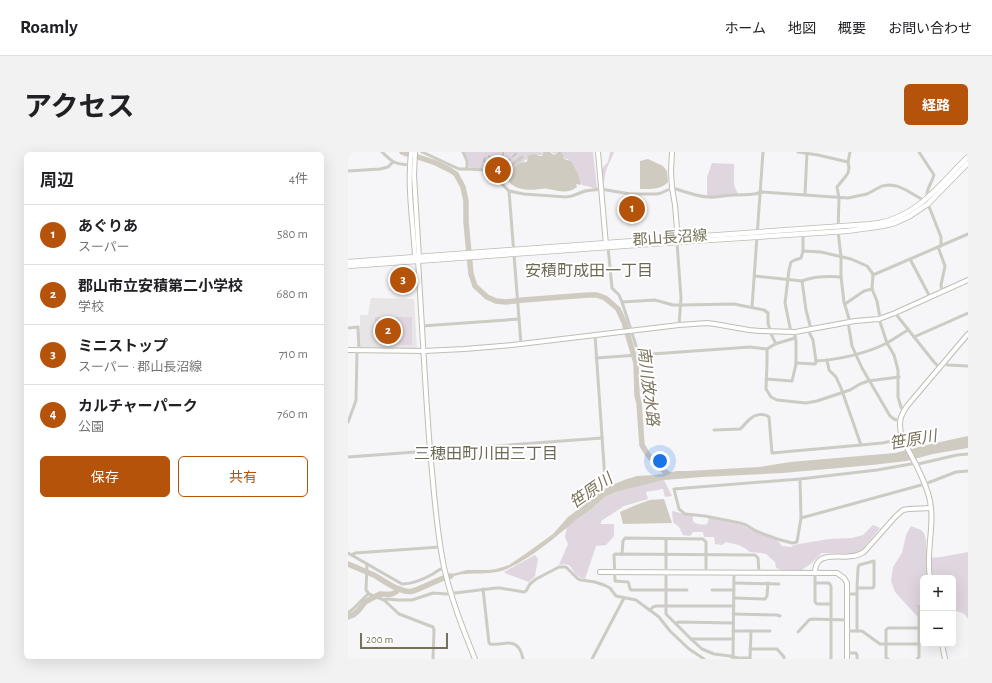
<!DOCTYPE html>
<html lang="ja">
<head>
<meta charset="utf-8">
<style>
  :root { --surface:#fff; --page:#f2f2f2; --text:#202124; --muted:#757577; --line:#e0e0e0; --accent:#b45309 }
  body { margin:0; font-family:"Alegreya Sans","Noto Sans JP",sans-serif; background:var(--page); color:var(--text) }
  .controls { position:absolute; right:12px; bottom:12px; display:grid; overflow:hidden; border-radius:6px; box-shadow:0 4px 16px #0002 }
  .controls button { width:36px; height:36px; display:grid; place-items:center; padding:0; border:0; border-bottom:1px solid var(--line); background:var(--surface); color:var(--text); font:20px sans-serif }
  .scale { position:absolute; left:12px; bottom:10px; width:88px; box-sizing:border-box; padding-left:4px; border:2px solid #757259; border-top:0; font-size:11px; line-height:14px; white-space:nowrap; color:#757259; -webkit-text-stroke:3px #fff; paint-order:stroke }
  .you { position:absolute; left:312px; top:309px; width:14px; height:14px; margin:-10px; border:3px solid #fff; border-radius:50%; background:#1a73e8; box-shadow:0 0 0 6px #1a73e833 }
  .badge { display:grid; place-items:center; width:26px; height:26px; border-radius:50%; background:var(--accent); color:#fff; font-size:13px; font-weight:700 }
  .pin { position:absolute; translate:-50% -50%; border:2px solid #fff; box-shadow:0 1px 4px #0006 }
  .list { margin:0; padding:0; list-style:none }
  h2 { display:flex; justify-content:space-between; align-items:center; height:52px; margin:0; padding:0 16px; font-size:17px }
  h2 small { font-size:13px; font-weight:400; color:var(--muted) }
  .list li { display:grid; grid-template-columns:26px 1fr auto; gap:12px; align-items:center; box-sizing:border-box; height:60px; padding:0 16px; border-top:1px solid var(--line) }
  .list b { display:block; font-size:15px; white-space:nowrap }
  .list p { margin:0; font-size:13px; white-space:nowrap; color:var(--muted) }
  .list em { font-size:13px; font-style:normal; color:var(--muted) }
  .actions { display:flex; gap:8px; padding:12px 16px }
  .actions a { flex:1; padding:9px 0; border:1px solid var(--accent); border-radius:6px; text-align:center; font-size:14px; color:var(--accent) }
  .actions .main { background:var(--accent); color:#fff }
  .map { position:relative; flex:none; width:620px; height:507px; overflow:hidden; border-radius:6px }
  header { display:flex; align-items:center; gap:24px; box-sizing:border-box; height:56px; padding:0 20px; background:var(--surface); border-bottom:1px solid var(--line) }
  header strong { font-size:19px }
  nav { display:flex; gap:22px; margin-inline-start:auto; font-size:14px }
  .intro { display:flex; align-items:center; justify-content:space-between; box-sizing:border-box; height:96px; padding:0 24px }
  h1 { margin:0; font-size:28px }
  .button { padding:10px 18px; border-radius:6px; background:var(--accent); color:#fff; font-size:14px; font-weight:700 }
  main { display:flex; gap:24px; padding:0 24px }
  aside { flex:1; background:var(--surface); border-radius:6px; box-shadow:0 4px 16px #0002 }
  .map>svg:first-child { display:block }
  .built { fill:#e7e5e6 }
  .green { fill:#e0d6df }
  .water { fill:#d0cbc1 }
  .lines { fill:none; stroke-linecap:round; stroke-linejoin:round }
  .river { stroke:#d0cbc1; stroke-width:5.5 }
  .secondary-casing { stroke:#bfbeb5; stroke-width:6 }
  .primary-casing { stroke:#bdbcb4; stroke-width:6 }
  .street { stroke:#ccccc5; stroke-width:3 }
  .secondary { stroke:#fff; stroke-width:4 }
  .primary { stroke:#fff; stroke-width:4.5 }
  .rail { stroke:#adac9f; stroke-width:1; stroke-dasharray:6 3; stroke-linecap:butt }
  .labels { text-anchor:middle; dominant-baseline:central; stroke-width:4; stroke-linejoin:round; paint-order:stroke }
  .street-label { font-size:15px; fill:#757259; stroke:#fff }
  .neighbourhood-label { font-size:16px; fill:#6c6954; stroke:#fff }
  .water-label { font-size:16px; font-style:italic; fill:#7c725d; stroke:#fff }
</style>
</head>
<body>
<header>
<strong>Roamly</strong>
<nav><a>ホーム</a><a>地図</a><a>概要</a><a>お問い合わせ</a></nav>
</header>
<div class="intro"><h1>アクセス</h1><a class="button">経路</a></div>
<main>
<aside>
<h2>周辺<small>4件</small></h2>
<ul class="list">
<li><span class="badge">1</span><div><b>あぐりあ</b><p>スーパー</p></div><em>580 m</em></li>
<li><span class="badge">2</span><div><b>郡山市立安積第二小学校</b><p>学校</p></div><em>680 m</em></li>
<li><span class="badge">3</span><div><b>ミニストップ</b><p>スーパー · 郡山長沼線</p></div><em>710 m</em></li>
<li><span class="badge">4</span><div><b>カルチャーパーク</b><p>公園</p></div><em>760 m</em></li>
</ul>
<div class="actions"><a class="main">保存</a><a>共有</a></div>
</aside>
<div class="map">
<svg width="620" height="507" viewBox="0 0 620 507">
  <rect width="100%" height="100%" fill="#f6f5f8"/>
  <path class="built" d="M23 146 66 147 69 197 12 195V163H20Z"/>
  <g class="green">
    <path d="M116 0H194L195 3H190L189 4 177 8 156 32 149 28 143 21 121 15 120 8Z"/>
    <path d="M203 0H245L249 36H244L243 35 234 33 223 10 220 7H217L213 2 209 0 207 2Z"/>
    <path d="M262 0H266C264 6 261 11 259 16 257 21 257 25 256 30L254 29V17L257 13 260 10Z"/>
    <path d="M364 11 386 12V30L387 36 390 42 359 45V25Z"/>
    <path d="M27 165H64V193H32V187L27 186Z"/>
    <path d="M316 328 324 344 317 345 315 337 298 340 300 347 276 354 253 369V372H266V384L258 393 248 394 237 427C235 426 232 426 230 424 222 418 225 410 211 413L220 392 217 385 219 375 242 358 257 345 268 340Z"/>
    <path d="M324 359 345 364V369C348 373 355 373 359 372L361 366 393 373 430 389 434 394 444 395 445 393 481 387 504 386 515 383 525 373 532 376 513 399 504 402 474 401C471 403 469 406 466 409 463 412 458 415 454 418H434L428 416 427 410 418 402 413 401 402 400 398 397 391 393 382 391 378 390 374 393 367 392 366 385H356L355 380H345L342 384 335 383 331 375 325 370Z"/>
    <path d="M563 374C567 376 573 377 575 380 581 388 575 398 582 406L593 405 620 400V467C617 461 612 459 605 459V426H575V469L567 462 547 440 543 429 545 415 554 401 558 383Z"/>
    <path d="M187 403 190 407 187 424 181 430 159 422 156 420Z"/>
  </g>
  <g class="water">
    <path d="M195 0H202L206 3 210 0H213L215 3 216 7 223 9 224 11 230 22 233 32 232 33 229 32 228 33 229 35C219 43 210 38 199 37 198 36 195 37 193 37 184 38 171 39 163 32 162 31 160 29 160 27 160 25 163 21 164 19 168 11 171 11 179 10L180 4C187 0 188 4 194 4L195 2Z"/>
    <path d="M300 7 315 14 319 19 320 30C313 38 302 37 292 37V9Z"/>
    <path d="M620 284V296L585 302 559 309 524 313 435 321 354 325 316 328 268 340 257 345 242 358 235 363C211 381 178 413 149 420 139 422 128 421 118 422 112 422 106 424 100 426V423L119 418H141L148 417 161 413 180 400 205 382 220 365 261 334 279 327 289 324 307 323 329 319H340L411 315 442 310 547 301 583 292Z"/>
    <path d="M316 347 324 371 275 372 272 360 288 353 302 348Z"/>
  </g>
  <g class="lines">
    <g class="river">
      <path d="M54 0 59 2"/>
      <path d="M70 5 88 11 102 18 108 22 115 35 118 49V70L123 122 127 134 139 145 148 149 158 150 175 148 240 143H249L257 146 262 150 270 157 276 170 288 211 289 243 291 251 294 293C301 307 310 315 323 324"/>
      <path d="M0 412C9 416 17 419 26 423 36 429 53 442 65 439 78 435 89 427 103 424"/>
      <path d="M0 465 5 463 10 459 17 450 30 443 32 442C41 442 45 444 51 437"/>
    </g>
    <g class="secondary-casing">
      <g id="secondary">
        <path d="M63 0C59 35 65 70 67 105L68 107"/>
        <path d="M67 0 66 23 71 105 70 108C74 172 77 235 82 298 86 338 88 377 96 415 103 447 115 477 127 507"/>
        <path d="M250 0 258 93"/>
        <path d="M324 0 323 19 324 36 327 53 330 89"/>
        <path d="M0 198 76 199 116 197 164 193 331 173 359 171 367 172 401 178 412 179 447 180 507 169 531 167 547 161 620 128"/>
        <path d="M252 420 489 421 496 426 499 431V507"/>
        <path d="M467 421C467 417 468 412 471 409 477 402 495 406 504 404 509 404 512 402 516 400L548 364 555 358 561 357 583 356"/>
        <path d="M582 426C577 398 589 369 580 341 576 329 570 316 564 305 559 295 551 283 552 271 552 264 556 259 559 254L620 182"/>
        <path d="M594 492 597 507"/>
      </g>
    </g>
    <g class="primary-casing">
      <g id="primary">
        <path d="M0 110 258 91 510 73C517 73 524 72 531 71 572 63 592 31 620 5"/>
        <path d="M0 114 330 90 499 79 535 74 547 71 562 64 580 52 620 11"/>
      </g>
    </g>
    <g class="street">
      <path d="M34 0C45 11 47 12 62 13"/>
      <path d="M74 0 111 17H119V9L115 0"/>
      <path d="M450 0 470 3 500 10"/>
      <path d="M571 0 586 23C584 31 577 38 579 47"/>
      <path d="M119 17 137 18 141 20 147 28 154 32 161 39 176 42 218 45 224 44 237 39 253 37 282 42H309L313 41 324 36C336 39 349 45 361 45 369 46 378 43 386 43 397 42 404 44 414 40L500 46 519 42 534 34 541 33 549 34 558 38 577 49 580 52 593 85V94"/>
      <path d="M0 19 32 17 40 15 45 10"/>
      <path d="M154 32 161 21 165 12 174 5"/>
      <path d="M161 39 173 192"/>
      <path d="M457 43 459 0"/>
      <path d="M329 90 333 146 331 173"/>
      <path d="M260 95 264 136 271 143 274 150 291 203"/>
      <path d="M590 95 597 114 593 133 594 139"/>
      <path d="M455 99V80"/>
      <path d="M562 107 582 145"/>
      <path d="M525 123 620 82"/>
      <path d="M407 124 454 129C467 124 479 124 493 125"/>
      <path d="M454 129 458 158 463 177"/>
      <path d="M274 150 307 148 325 153H333L386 152 416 158 420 161V171L423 182 428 192"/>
      <path d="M497 152 516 139 524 137"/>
      <path d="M404 155 415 0"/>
      <path d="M547 161 586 210 592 216"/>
      <path d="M531 167 539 191 546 203 550 218V245L553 255 556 259"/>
      <path d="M500 170 504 194 514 216 542 264 546 267 552 269"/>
      <path d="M502 170 496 150 493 125V105L490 79 491 46 489 35 498 24 500 21 501 16 500 10 502 0"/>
      <path d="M74 174 171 167"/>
      <path d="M0 176 10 175 11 199"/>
      <path d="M460 178 465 188 468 209"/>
      <path d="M443 180 437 151 441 118 443 110 447 108 453 106 455 99 473 100 503 107 519 114 525 122 524 137 529 149 532 166"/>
      <path d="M247 183 257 328"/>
      <path d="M566 185 620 161"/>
      <path d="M419 197V211L418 237 423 245 429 248 458 251 469 249 502 238 512 232 520 229 551 225"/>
      <path d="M248 206 402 195 419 197 427 192 447 186V180"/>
      <path d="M479 208 481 218 488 225 493 236 513 293 534 291 555 287"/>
      <path d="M448 211 467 212 468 211V209C490 208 520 201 539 191 546 187 553 182 560 178"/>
      <path d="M596 211 600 213 620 214"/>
      <path d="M418 227 444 229 448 212V189L447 185"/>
      <path d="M0 270 6 254 8 248 9 199"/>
      <path d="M366 278 392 277C396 274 398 270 402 267 407 262 416 261 421 265L424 301 513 293"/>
      <path d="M0 305 254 286"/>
      <path d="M452 327 453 366 449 390 444 391 429 387 408 379 398 373 392 371 357 364 337 362 331 357 326 337 452 327 529 318 563 312H570L609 303 620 302"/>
      <path d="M453 366 577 332 608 320 620 319"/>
      <path d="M318 387V462L343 487 354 497 366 502 382 504 390 506H402"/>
      <path d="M0 401 54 432C64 432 76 427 85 422 89 419 91 417 96 416"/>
      <path d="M274 402 275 389 277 386 355 387 358 390V420"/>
      <path d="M4 403 7 401 92 395"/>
      <path d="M19 412 18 438 21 442 36 448 51 462 85 475 86 478 85 507"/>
      <path d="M467 421V450L469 452H483"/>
      <path d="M386 431 431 432"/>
      <path d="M467 431H481L483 434V507"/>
      <path d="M509 436 510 416 511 413 526 409V434L525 436H509V479"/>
      <path d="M135 437 141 491 142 492C151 494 164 487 170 495 173 498 174 503 175 507"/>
      <path d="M339 438H283C280 435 282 432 280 430L267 429 266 403 267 402 407 403 410 406 411 420"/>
      <path d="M364 438H386"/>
      <path d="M499 442H509"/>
      <path d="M386 446 417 447 419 444 420 431"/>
      <path d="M36 448 39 447 50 448H64L85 441 99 442 148 436H152L176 440 178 439 182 432 188 427 211 415H218L230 427 233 428 247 430 256 433 262 436 268 444 288 448 311 465 322 479 341 497 356 507"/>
      <path d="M302 458 305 455 308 454H386"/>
      <path d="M0 461 5 457 20 442"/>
      <path d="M385 462 429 463 432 464"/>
      <path d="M328 471 331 470 385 471"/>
      <path d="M385 479H422"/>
      <path d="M499 479H514L532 492H571"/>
      <path d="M450 480 461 468 464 467 499 468"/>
      <path d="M343 487H385"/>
      <path d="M402 497H429L436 505V507"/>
      <path d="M499 501H508L509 503V507"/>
      <path d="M244 507 276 446"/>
      <path d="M385 507 386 420"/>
      <path d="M402 507 403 479"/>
      <path d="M540 507 538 506V478L540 476H571"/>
      <path d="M569 507 571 505V455L570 454"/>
    </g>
    <use href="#secondary" class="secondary"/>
    <use href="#primary" class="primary"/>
    <path class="rail" d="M155 0V5L152 9 149 10 141 4H139L136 7V10L151 20H154L159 15 161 8 170 0"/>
  </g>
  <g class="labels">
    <g class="street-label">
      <text transform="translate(322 86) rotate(-4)">郡山長沼線</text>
    </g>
    <g class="neighbourhood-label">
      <text x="241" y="119">安積町成田一丁目</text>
      <text x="138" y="302">三穂田町川田三丁目</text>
    </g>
    <g class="water-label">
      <text transform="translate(300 234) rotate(83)">南川放水路</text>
      <text transform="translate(565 288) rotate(-10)">笹原川</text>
      <text transform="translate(243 339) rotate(-35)">笹原川</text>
    </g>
  </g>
</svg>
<div class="controls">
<button>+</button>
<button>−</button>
</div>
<div class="scale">200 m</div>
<div class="you"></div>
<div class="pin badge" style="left:284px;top:57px">1</div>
<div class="pin badge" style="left:40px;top:179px">2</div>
<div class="pin badge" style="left:55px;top:128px">3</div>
<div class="pin badge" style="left:150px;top:18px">4</div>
</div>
</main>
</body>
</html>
